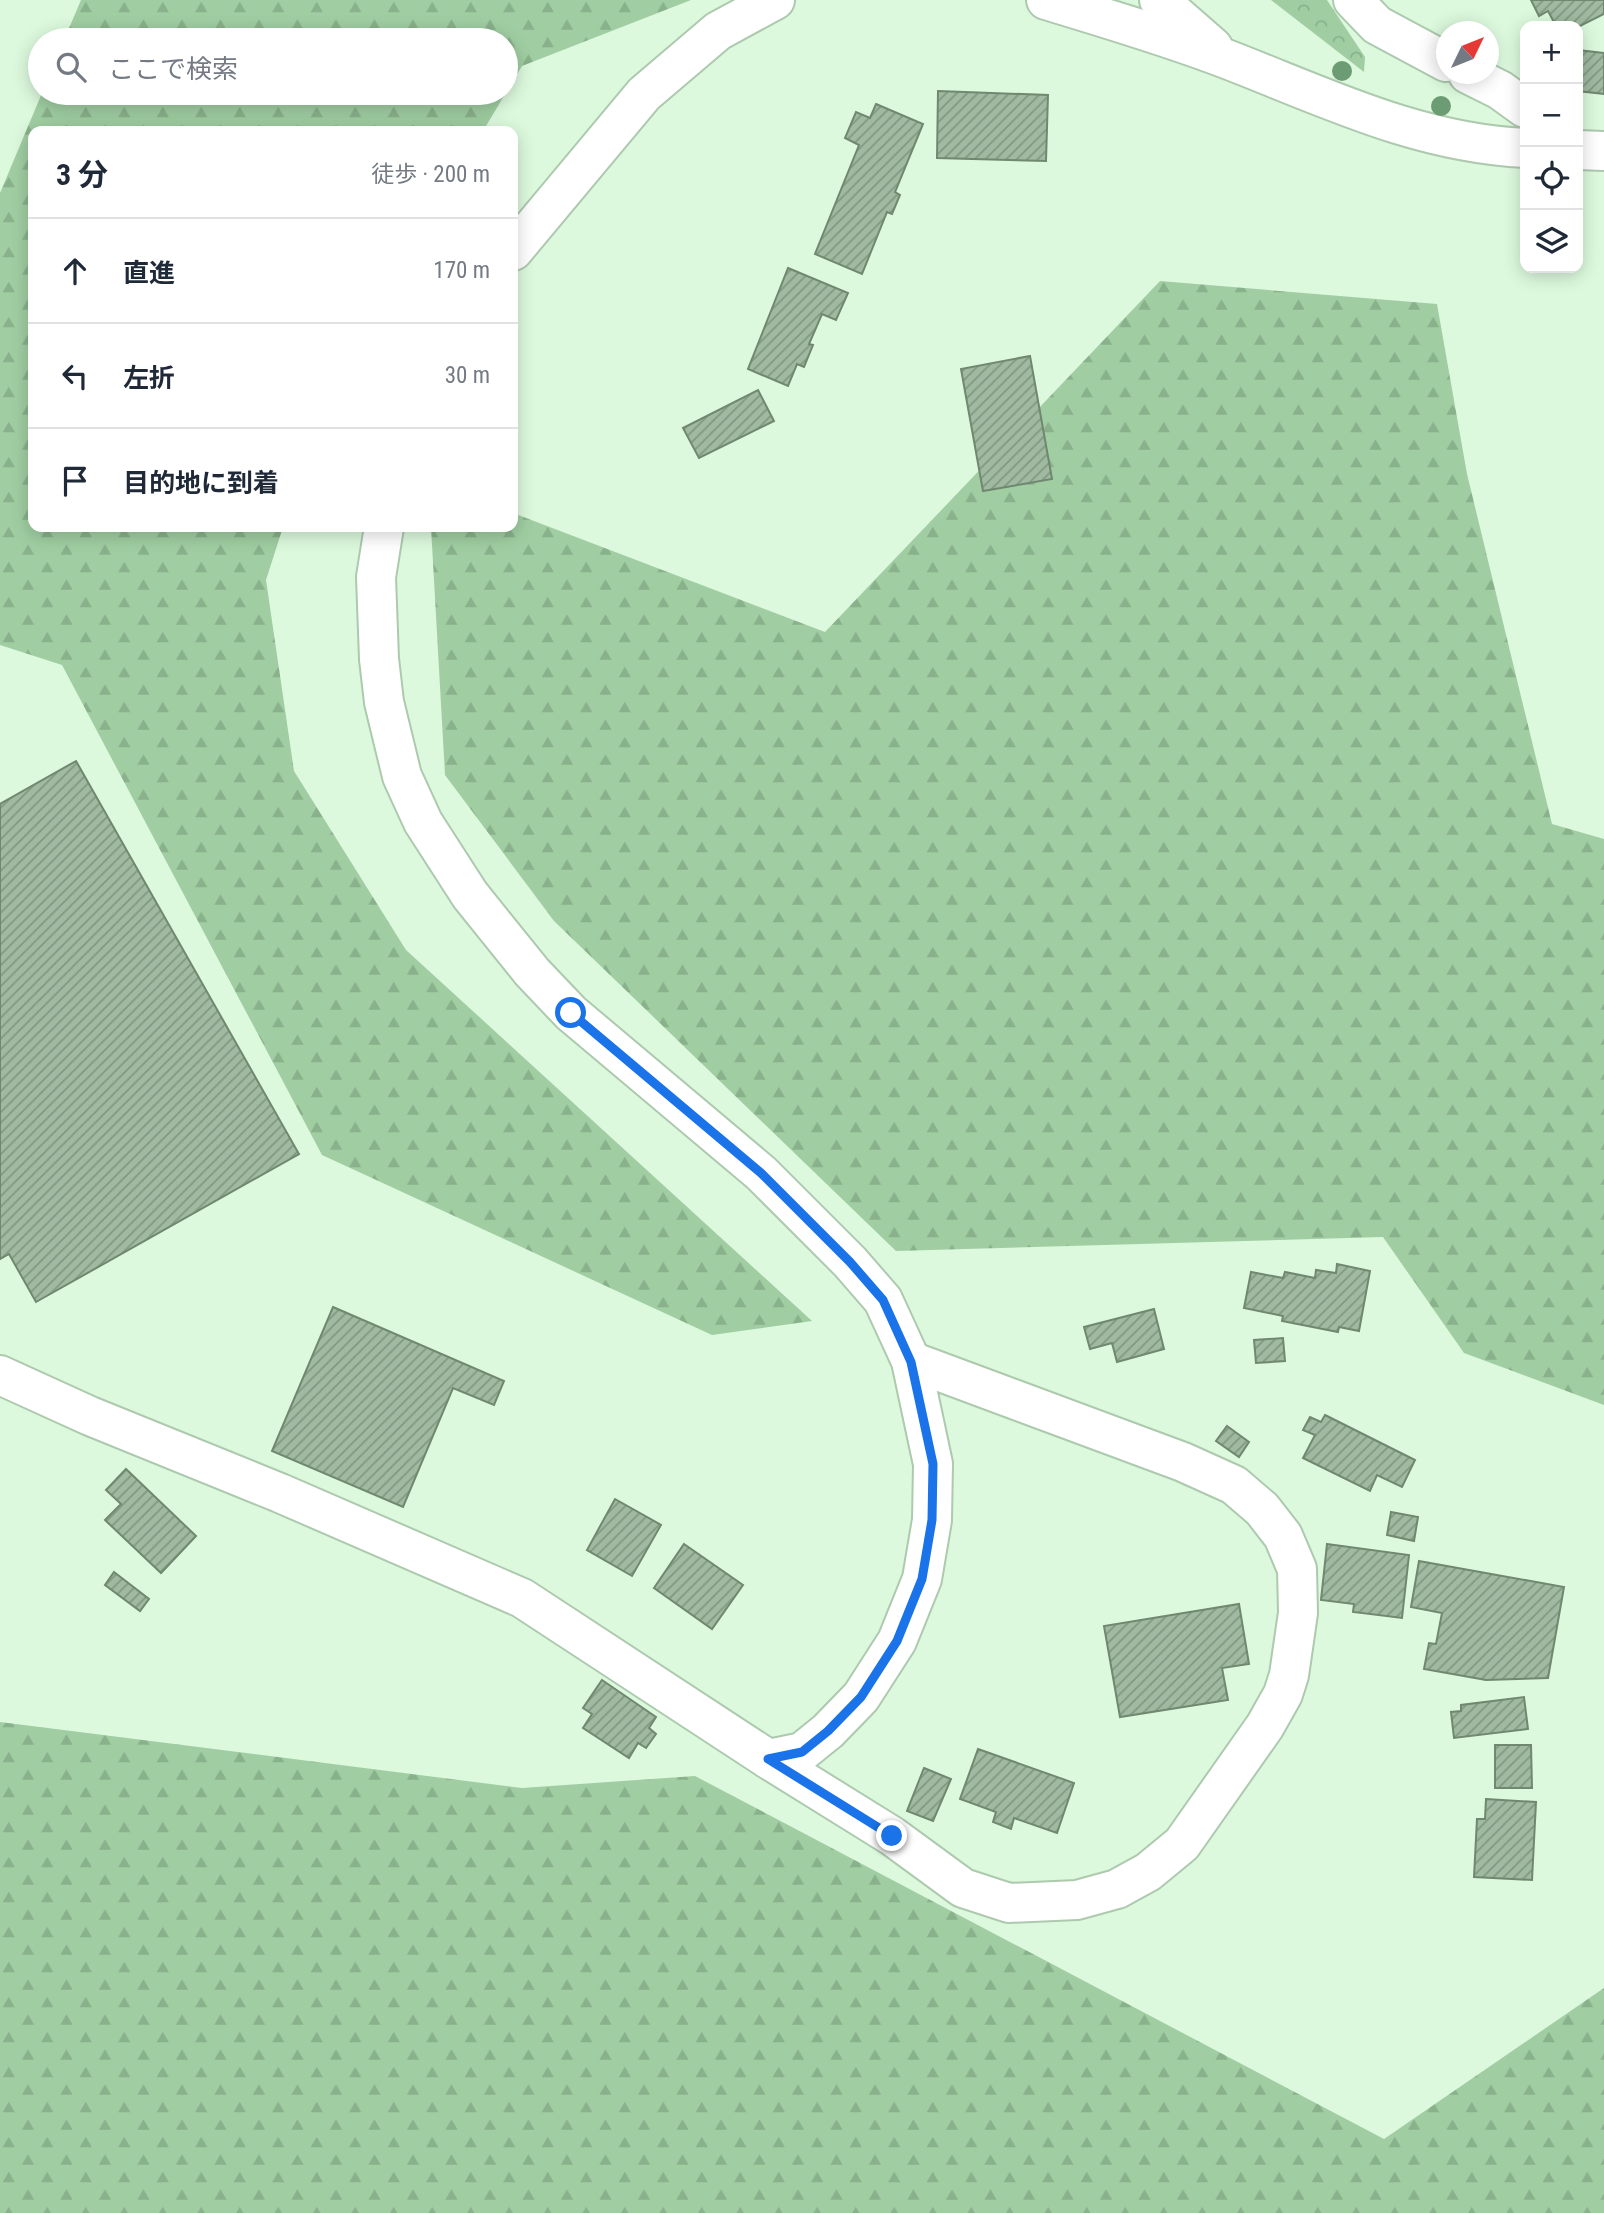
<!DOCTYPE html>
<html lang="ja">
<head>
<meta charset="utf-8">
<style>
  :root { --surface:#fff; --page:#f2f2f3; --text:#1f2937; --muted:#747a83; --line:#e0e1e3 }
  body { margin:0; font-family:"Roboto Condensed","Noto Sans JP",sans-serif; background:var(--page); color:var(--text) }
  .controls { position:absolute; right:21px; top:21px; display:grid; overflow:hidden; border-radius:14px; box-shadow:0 4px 18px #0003 }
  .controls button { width:63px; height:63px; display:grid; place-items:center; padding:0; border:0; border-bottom:2px solid var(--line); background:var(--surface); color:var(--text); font:35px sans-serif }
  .compass { position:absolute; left:1436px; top:21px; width:63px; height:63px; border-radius:50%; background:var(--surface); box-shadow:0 4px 18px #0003; rotate:47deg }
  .stop { position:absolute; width:21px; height:21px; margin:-16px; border:5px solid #1a73e8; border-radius:50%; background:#fff }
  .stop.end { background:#1a73e8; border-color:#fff; box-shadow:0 2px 7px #0008 }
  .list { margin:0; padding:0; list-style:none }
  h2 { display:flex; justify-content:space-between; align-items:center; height:91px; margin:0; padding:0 28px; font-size:30px }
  h2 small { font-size:23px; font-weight:400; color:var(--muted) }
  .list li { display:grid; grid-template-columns:46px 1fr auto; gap:21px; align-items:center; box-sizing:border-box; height:105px; padding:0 28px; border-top:2px solid var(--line) }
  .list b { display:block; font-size:26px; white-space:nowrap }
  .list em { font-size:23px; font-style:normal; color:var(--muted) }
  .icon { flex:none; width:38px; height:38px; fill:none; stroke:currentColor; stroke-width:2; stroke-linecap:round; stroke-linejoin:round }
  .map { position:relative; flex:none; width:1604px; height:2213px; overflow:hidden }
  .search { position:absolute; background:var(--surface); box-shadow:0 4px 18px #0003; left:28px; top:28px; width:490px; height:77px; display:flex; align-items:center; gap:18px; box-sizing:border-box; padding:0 24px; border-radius:38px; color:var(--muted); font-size:26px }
  .panel { position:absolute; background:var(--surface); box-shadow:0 4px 18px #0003; left:28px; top:126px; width:490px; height:406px; border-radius:14px }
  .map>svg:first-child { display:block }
  .forest { fill:url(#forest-firs) }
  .park { fill:url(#park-crowns) }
  .building { fill:url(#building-hatch); stroke:#6f886f; stroke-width:2 }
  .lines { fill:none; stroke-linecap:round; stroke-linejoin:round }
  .minor-casing { stroke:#adc9ae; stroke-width:42 }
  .minor { stroke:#fff; stroke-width:38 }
  .tree { fill:#6c9c73 }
  .route { stroke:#1a73e8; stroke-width:9 }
</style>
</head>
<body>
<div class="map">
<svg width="1604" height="2213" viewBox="0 0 1604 2213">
  <defs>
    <pattern id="forest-firs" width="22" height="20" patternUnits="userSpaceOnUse" patternTransform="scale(1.75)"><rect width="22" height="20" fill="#a0cea2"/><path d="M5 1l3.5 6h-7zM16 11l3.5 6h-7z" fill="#89b18b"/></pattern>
    <pattern id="park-crowns" width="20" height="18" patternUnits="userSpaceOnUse" patternTransform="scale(1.75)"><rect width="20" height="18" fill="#a0cea2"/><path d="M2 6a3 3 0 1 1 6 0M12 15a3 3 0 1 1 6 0" fill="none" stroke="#89b18b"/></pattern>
    <pattern id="building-hatch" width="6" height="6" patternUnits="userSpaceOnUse" patternTransform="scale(1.75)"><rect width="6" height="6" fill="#9fbaa0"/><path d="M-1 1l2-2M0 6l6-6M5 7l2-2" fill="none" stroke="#819781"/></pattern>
  </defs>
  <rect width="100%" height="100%" fill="#dcf9dd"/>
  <g class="forest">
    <path d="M81 0H691L522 66 483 131H33V527H283L266 580 294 771 406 950 812 1321 712 1335 322 1155 62 665 0 645V193L42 93H506V40H64Z"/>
    <path d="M1160 281 1437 304 1467 474 1552 824 1604 839V1405L1464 1353 1383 1237 896 1251 554 921 445 775 431 527H513V513L825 632Z"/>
    <path d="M0 1722 522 1788 695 1776 1384 2139 1604 1988V2213H0Z"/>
  </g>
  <path class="park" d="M1271 0H1327L1365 57 1364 72Z"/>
  <g class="building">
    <path d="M1531 0H1604V14L1578 27 1556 26 1548 11 1539 16Z"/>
    <path d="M1578 50 1604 53V94L1578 91Z"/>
    <path d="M938 91 1048 95 1046 161 937 158Z"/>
    <path d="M876 104 923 124 895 192 900 195 892 214 887 212 862 274 815 254 859 145 845 138 856 112 870 118Z"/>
    <path d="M788 268 848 293 836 320 822 314 809 344 813 345 804 367 797 364 788 386 748 369Z"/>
    <path d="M1030 356 1052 479 983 491 961 369Z"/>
    <path d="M758 390 774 421 699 458 683 428Z"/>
    <path d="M76 761 299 1154 36 1302 9 1254 0 1259V804Z"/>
    <path d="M1337 1264 1370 1271 1359 1331 1339 1327 1338 1332 1282 1321 1283 1316 1244 1308 1251 1272 1283 1278 1285 1272 1315 1278 1316 1270 1336 1273Z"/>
    <path d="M333 1307 504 1381 494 1405 453 1388 403 1507 272 1451Z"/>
    <path d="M1154 1309 1164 1349 1117 1362 1112 1343 1090 1349 1084 1327Z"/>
    <path d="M1283 1338 1285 1361 1256 1363 1254 1340Z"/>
    <path d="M1325 1415 1415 1460 1402 1487 1377 1475 1370 1491 1303 1458 1315 1435 1303 1430 1310 1417 1321 1422Z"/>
    <path d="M1227 1426 1249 1442 1239 1457 1216 1441Z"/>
    <path d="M126 1469 196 1536 161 1573 105 1520 121 1504 106 1490Z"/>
    <path d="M615 1499 661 1525 632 1576 587 1550Z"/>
    <path d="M1391 1512 1418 1517 1414 1541 1387 1535Z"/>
    <path d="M684 1544 743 1585 712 1629 654 1588Z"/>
    <path d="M1327 1544 1409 1555 1402 1618 1353 1612 1354 1604 1321 1600Z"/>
    <path d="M1419 1561 1564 1587 1548 1678 1486 1680 1424 1669 1429 1643 1436 1644 1442 1613 1411 1607Z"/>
    <path d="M114 1572 149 1599 140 1611 105 1585Z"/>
    <path d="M1239 1604 1249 1664 1222 1668 1228 1700 1120 1717 1104 1626Z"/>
    <path d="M602 1680 656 1717 649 1728 656 1734 646 1748 638 1743 629 1758 583 1728 592 1714 583 1708Z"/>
    <path d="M1524 1697 1528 1729 1454 1738 1451 1712 1461 1711V1705Z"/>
    <path d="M1495 1745H1531L1532 1788H1495Z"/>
    <path d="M978 1749 1074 1783 1057 1833 1014 1818 1011 1829 993 1822 996 1812 960 1799Z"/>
    <path d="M924 1768 951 1779 933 1821 907 1811Z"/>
    <path d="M1486 1799 1536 1802 1532 1880 1474 1877 1477 1819H1485Z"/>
  </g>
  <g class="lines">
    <g class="minor-casing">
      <g id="minor">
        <path d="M1046 0C1108 19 1170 37 1229 60 1327 98 1418 143 1525 148"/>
        <path d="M1159 0 1213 47"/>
        <path d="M1353 0 1377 25 1446 62"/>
        <path d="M1468 74 1500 90 1525 108"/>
        <path d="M1578 150 1604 151"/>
        <path d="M513 251 644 94 718 31 775 0"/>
        <path d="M0 1375 90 1416 280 1493 522 1598 768 1759 802 1752 828 1731 861 1697 897 1641 922 1579 932 1520 933 1464 911 1361 883 1300 850 1262 761 1173 571 1013 532 972 470 895 423 822 402 776 384 702 379 659 376 577 384 527"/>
        <path d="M768 1759 892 1836 963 1888 1009 1903 1077 1900 1117 1889 1148 1872 1182 1844 1265 1726 1283 1694 1289 1675 1298 1613 1297 1569 1283 1536 1262 1509 1234 1485 1183 1462 911 1361"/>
      </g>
    </g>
    <use href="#minor" class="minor"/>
  </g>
  <g class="tree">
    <circle cx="1342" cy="71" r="10"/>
    <circle cx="1441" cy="106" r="10"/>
  </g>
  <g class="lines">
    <path class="route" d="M571 1013 761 1173 850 1262 883 1300 911 1362 933 1464 932 1520 922 1579 897 1641 861 1697 828 1731 802 1752 768 1759 892 1836"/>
  </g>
</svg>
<div class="controls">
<button>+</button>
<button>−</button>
<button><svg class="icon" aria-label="locate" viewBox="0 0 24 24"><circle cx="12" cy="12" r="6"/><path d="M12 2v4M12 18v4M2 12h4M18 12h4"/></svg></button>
<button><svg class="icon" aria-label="layers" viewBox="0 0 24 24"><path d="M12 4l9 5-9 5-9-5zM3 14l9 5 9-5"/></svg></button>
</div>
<svg class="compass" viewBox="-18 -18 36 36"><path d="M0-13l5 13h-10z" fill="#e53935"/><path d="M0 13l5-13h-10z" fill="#747a83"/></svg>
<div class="stop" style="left:571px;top:1013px"></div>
<div class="stop end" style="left:892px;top:1836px"></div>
<div class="search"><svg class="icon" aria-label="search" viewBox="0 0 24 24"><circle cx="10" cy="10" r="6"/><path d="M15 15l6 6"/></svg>ここで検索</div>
<section class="panel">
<h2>3 分<small>徒歩 · 200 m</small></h2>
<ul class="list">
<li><svg class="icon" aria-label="ahead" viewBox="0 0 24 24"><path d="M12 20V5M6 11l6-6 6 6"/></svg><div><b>直進</b></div><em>170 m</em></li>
<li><svg class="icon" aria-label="left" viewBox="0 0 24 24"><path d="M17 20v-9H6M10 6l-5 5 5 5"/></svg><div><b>左折</b></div><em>30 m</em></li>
<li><svg class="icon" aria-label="arrive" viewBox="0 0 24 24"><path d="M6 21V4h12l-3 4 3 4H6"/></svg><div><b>目的地に到着</b></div></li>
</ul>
</section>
</div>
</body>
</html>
